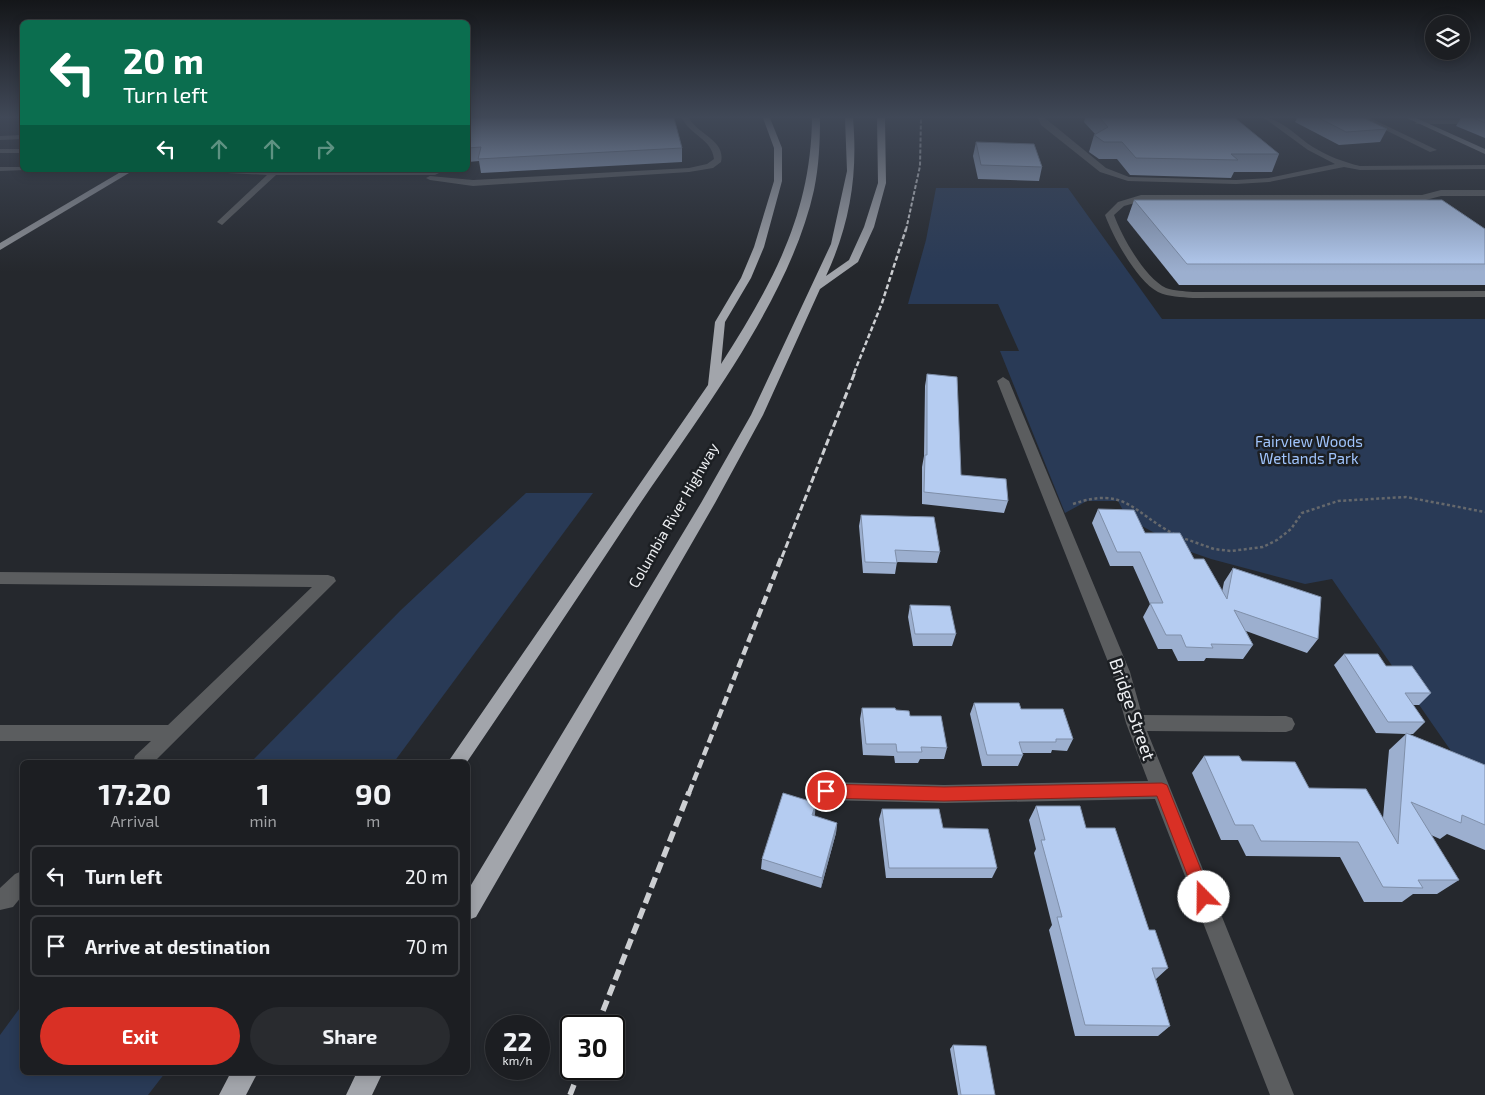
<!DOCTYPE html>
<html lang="en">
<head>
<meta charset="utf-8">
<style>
	:root { --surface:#1c1e22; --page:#292b2f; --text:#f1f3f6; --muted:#a0a2a5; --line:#3a3c40; --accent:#d93025 }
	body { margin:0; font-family:"Exo 2",sans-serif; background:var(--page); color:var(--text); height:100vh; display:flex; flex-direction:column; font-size:19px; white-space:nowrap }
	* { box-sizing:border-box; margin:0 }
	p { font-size:16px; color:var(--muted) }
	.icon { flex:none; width:28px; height:28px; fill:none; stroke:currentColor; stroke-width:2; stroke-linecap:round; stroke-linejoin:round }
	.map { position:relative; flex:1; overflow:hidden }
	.panel { position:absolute; left:20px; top:760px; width:450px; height:315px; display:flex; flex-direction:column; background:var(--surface); border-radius:8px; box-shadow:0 2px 12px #0003,0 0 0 1px var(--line) }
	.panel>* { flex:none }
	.banner { position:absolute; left:20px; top:20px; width:450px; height:152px; border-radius:8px; box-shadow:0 2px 12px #0003,0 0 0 1px var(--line); background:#0b6e4f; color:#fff; overflow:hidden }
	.controls { position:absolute; left:1425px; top:15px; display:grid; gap:10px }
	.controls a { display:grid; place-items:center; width:45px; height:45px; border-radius:50%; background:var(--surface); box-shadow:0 2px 12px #0003,0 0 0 1px var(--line); font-size:25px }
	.speed { position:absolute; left:485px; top:1015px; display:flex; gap:10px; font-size:25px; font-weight:700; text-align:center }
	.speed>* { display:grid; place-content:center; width:65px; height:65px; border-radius:50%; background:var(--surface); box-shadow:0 2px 12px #0003,0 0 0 1px var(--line); line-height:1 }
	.speed small { font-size:12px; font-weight:400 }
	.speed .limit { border:2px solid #111; border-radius:8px; background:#fff; color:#111 }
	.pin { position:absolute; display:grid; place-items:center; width:42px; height:42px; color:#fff; margin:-21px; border:2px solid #fff; border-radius:50%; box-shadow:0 1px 5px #0007 }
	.me { position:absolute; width:55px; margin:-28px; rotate:338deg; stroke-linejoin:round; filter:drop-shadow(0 0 4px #0008) }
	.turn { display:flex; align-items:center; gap:18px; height:105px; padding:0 20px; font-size:22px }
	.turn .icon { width:65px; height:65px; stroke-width:2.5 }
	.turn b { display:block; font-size:35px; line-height:42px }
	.lanes { display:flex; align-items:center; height:48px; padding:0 20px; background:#0003; justify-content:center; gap:25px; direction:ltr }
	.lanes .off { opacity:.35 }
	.eta { display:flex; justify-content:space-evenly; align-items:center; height:85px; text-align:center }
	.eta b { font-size:30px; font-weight:700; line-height:35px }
	.primary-button { display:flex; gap:10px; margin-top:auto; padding:10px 20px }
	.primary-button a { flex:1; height:58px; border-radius:30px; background:var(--accent); color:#fff; font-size:20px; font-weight:700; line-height:58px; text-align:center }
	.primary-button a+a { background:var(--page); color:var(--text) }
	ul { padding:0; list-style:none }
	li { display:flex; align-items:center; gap:15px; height:62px; margin:0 10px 8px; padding:0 10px; border:2px solid var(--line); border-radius:8px }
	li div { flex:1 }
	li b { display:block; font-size:19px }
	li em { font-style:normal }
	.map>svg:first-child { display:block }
</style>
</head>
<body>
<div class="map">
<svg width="1485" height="1095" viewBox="0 0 1485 1095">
	<rect width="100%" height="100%" fill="#25282d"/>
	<g fill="#293a56">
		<path d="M 936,188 L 1068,188 L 1162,319 L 1485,319 L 1485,800 L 1332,579 L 1305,584 L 1211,559 L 1188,551 L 1127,518 L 1118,501 L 1087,501 L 1065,513 L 1000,351 L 1019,351 L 998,304 L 908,304 L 926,240 Z"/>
		<path d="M 526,493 L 593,493 L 394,762 L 251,762 L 401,610 Z"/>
		<path d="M 22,1005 L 22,1072 L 165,1073 L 148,1095 L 0,1095 L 0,1035 Z"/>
	</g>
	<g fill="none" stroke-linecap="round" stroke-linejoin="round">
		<g stroke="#65686c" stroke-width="2.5" stroke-dasharray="3 2.5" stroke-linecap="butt">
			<path d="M 1073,504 C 1126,486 1132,512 1174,534"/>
			<path d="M 1180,537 L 1214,549 L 1231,551 L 1263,547 L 1277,540 L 1291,529 L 1302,513 L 1338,501 L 1406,497 L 1485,512"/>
		</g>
		<g fill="#5b5d5f" fill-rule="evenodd">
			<path d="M 682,118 L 689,118 C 697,134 726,140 721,162 L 713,168 L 689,172 L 473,186 L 430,180 L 426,178 L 430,176 L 473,180 L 689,168 L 707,164 L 714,159 C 712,139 690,135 682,118 Z"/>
			<path d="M 1038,118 L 1045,118 L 1106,168 L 1129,177 L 1236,180 L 1269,178 L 1335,164 L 1308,150 L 1264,118 C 1281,118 1298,138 1313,147 C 1328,156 1343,162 1360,166 L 1485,165 L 1485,169 L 1360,170 L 1344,167 L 1269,182 L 1236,184 L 1128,181 L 1100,172 L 1041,125 Z"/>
			<path d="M 1361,118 L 1370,118 L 1437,150 L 1430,152 Z"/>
			<path d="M 1418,120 L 1485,120 L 1485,124 L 1415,124 Z"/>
			<path d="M 22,135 L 22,139 L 0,140 L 0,136 Z"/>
			<rect x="0" y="149" width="22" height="4"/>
			<path d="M 0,167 L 22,167 L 22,170 L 25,170 L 0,171 Z"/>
			<path d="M 204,170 L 435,171 L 439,173 L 435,175 L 276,175 L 222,225 L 217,222 L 219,220 L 267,175 L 208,172 Z"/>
			<path d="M 1441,190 L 1485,190 L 1485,196 L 1441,196 L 1422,201 L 1142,201 L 1124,206 L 1114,215 C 1122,237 1145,278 1166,288 C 1174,291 1184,291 1193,292 L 1485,291 L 1485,297 L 1193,298 C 1181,297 1169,297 1158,292 C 1137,281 1113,237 1105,215 L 1118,202 L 1141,195 L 1422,195 Z"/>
			<path d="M 1003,377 L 1009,381 L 1130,672 L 1142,715 L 1286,716 L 1292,718 L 1295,724 L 1292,730 L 1286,732 L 1147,731 L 1294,1095 L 1270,1095 L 1155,799 L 944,803 L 826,800 L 819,797 L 816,791 L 819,785 L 826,782 L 944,785 L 1148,781 L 1126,723 L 1112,672 L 997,381 Z"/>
			<path d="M 0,572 L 328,575 L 334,577 L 336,581 L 154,762 L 133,762 L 135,756 L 151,741 L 0,741 L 0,725 L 168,725 L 312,587 L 0,584 Z"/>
			<path d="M 22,871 L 22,896 L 13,907 L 0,910 L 0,888 L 15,874 Z"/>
		</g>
		<g fill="#8e9196" fill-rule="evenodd">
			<path d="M 1407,118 L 1416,118 L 1485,149 L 1485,154 Z"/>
			<path d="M 124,170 L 134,170 L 0,250 L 0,243 Z"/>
		</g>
		<g fill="#a2a5ab" fill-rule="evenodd">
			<path d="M 763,118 L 770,118 L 782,148 L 782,181 L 764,247 L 751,278 L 725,322 L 721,364 C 772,284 811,215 812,118 L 820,118 C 820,142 819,166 814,190 C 790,299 699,416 637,508 C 581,593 524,678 467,762 L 448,762 L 708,385 L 715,322 L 741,278 L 754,247 L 774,181 L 774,148 Z"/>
			<path d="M 845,118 L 853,118 C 858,175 850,224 826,276 L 849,260 L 864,227 L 878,183 L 877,118 L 885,118 L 886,183 L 874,227 L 858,262 L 820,289 L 763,415 L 715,503 L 476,917 L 468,920 L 468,890 L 701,503 L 751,415 L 831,244 L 847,171 Z"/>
			<path d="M 231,1072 L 258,1072 L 246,1095 L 219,1095 Z"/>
			<path d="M 357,1072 L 383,1072 L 372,1095 L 346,1095 Z"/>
		</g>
		<path stroke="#cdcfd2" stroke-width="2" stroke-dasharray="4 2" stroke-linecap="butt" d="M 906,230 L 920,166 L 921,118"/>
		<path stroke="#cdcfd2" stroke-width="2.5" stroke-dasharray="5 2.5" stroke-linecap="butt" d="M 854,373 L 882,303 L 906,229"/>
		<path stroke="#cdcfd2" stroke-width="3" stroke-dasharray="7 3" stroke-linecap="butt" d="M 782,557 L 855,372"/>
		<path stroke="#cdcfd2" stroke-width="4.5" stroke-dasharray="9 4.5" stroke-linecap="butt" d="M 689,793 L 782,556"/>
		<g stroke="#cdcfd2" stroke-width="5.5" stroke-dasharray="11 5.5" stroke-linecap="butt">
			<path d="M 597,1026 L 689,792"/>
			<path d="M 570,1095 L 580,1069"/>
		</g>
	</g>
	<g fill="#9cafcf">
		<path d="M 468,118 L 682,148 L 682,162 L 481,173 L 479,161 L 468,162 Z"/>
		<path d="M 1085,118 L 1235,118 L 1279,154 L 1272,172 L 1234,172 L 1231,178 L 1130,175 L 1117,159 L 1099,159 L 1089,152 L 1094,135 L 1095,134 L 1084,122 Z"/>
		<path d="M 1297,118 L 1364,118 L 1387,129 L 1380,142 L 1339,145 L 1295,122 Z"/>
		<path d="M 1461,118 L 1485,118 L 1485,138 L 1456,126 Z"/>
		<path d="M 976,142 L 1042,167 L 1039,181 L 978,179 L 973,156 Z"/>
		<path d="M 1134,200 L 1485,229 L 1485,285 L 1179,285 L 1127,220 Z"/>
		<path d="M 927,374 L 961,475 L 1008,501 L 1004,513 L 922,504 L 922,467 L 924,456 L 925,386 Z"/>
		<path d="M 1098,509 L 1194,559 L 1222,592 L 1224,582 L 1233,568 L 1318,639 L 1307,653 L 1246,631 L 1253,645 L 1243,659 L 1206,658 L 1204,661 L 1178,661 L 1172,649 L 1158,649 L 1143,617 L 1150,604 L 1133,566 L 1110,566 L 1092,523 Z"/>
		<path d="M 861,515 L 940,552 L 937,563 L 897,562 L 895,574 L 863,573 L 859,526 Z"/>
		<path d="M 910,605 L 956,634 L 952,646 L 913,646 L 908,617 Z"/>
		<path d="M 1344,654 L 1386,666 L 1431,693 L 1419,705 L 1413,705 L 1425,722 L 1413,734 L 1408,734 L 1485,765 L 1485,850 L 1447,834 L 1440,839 L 1431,835 L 1459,880 L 1437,894 L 1413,894 L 1402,902 L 1364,902 L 1340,857 L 1246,856 L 1238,840 L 1221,840 L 1192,773 L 1204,756 L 1242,761 L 1383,818 L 1389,750 L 1406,734 L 1376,733 L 1334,665 Z"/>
		<path d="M 974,703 L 1021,709 L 1073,739 L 1067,751 L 1052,750 L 1051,753 L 1023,753 L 1023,755 L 1018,766 L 982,766 L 970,714 Z"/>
		<path d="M 862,708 L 896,710 L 910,716 L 947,748 L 944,759 L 920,759 L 918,763 L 895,763 L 894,756 L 863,755 L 860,719 Z"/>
		<path d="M 816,803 L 814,816 L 837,823 L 836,833 L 821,888 L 761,869 L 762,859 Z"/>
		<path d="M 1036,806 L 1086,828 L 1149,930 L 1168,968 L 1156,979 L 1170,1026 L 1158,1036 L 1075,1036 L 1049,930 L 1052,925 L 1034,853 L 1036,849 L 1029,820 Z"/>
		<path d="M 882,809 L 943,828 L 997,868 L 992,878 L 886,878 L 879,819 Z"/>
		<path d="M 953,1045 L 995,1095 L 958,1095 L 950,1049 Z"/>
	</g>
	<g fill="#7f8fa9">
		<path d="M 816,803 L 815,814 L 811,826 L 812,815 Z"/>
		<path d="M 837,823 L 836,833 L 821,888 L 822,878 Z"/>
	</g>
	<g fill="#b5ccf1" stroke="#7f8fa9">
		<path d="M 468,118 L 674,118 L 682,148 L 478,159 L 481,147 L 468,148 Z"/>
		<path d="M 1100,118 L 1235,118 L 1279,154 L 1231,154 L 1238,160 L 1136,158 L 1122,142 L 1104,142 L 1094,135 L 1108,127 Z"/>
		<path d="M 1319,118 L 1364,118 L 1387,129 L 1346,132 Z"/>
		<path d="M 1474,118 L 1485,118 L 1485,123 Z"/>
		<path d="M 976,142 L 1034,144 L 1042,167 L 981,165 Z"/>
		<path d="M 1134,200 L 1442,200 L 1485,229 L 1485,264 L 1187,264 Z"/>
		<path d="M 927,374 L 957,377 L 961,475 L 1006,479 L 1008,501 L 924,492 L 925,455 L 927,455 Z"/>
		<path d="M 1098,509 L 1134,510 L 1145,533 L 1180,533 L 1194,559 L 1204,559 L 1227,599 L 1233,568 L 1321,597 L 1318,639 L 1234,610 L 1253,645 L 1211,644 L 1213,648 L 1186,647 L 1181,635 L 1166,635 L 1150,603 L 1163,603 L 1140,552 L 1117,552 Z"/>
		<path d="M 861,515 L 934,517 L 940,552 L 895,550 L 897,563 L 865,562 Z"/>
		<path d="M 910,605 L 950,606 L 956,634 L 915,634 Z"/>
		<path d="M 1344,654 L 1378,654 L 1386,666 L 1412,666 L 1431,693 L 1405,693 L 1425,722 L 1388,722 Z"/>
		<path d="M 974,703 L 1019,703 L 1021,709 L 1063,709 L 1073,739 L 1056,739 L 1056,742 L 1019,742 L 1023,755 L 987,755 Z"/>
		<path d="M 862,708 L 895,708 L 896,710 L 909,711 L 910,716 L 941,716 L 947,748 L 921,747 L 922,752 L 897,752 L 896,744 L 866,744 Z"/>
		<path d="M 1406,733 L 1485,765 L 1485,825 L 1462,815 L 1461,823 L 1411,802 L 1459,880 L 1418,880 L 1423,888 L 1383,887 L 1358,842 L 1261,841 L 1253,825 L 1235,825 L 1204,756 L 1239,756 L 1242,761 L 1295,762 L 1309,788 L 1366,789 L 1398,844 Z"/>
		<path d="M 783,793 L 816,803 L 812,815 L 837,823 L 822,878 L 762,859 Z"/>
		<path d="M 1036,806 L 1080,806 L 1086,828 L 1115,828 L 1149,930 L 1155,930 L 1168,968 L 1152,968 L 1170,1026 L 1085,1025 L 1057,917 L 1062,917 L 1041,840 L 1045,840 Z"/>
		<path d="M 882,809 L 939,809 L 943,828 L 988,829 L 997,868 L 889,868 Z"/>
		<path d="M 953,1045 L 986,1046 L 995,1095 L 961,1095 Z"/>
	</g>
	<linearGradient id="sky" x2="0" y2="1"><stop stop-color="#141619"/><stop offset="0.43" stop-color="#404857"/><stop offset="1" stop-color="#404857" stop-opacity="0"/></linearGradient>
	<rect width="1485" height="272" fill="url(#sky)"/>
	<path fill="#d93025" stroke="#8d1f18" d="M 1162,783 L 1167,785 L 1169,790 L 1212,897 L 1210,903 L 1204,905 L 1198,903 L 1157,796 L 944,801 L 826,798 L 821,796 L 818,791 L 821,786 L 826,784 L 944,787 Z"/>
	<g text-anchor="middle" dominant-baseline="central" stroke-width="5" stroke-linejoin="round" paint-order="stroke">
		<g font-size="15" fill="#a1c5fd" stroke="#1c1f23">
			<text x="1309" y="441">Fairview Woods<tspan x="1309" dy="17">Wetlands Park</tspan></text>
		</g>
		<g font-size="15" fill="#eef0f3" stroke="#1c1f23">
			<text transform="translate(673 515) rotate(-60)">Columbia River Highway</text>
		</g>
		<g font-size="18" fill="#eef0f3" stroke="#1c1f23">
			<text transform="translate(1133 709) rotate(71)">Bridge Street</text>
		</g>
	</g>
</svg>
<div class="controls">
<a><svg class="icon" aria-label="layers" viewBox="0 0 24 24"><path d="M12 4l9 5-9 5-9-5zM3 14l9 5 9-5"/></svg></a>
</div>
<div class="speed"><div>22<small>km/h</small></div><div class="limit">30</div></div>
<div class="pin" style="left:826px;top:791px;background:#d93025"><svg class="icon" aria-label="arrive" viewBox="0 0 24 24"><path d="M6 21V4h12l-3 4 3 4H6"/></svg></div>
<svg class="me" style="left:1204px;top:897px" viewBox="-20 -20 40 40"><circle r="19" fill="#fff"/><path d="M0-13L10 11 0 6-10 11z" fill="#d93025"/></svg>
<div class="banner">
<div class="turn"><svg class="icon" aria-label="left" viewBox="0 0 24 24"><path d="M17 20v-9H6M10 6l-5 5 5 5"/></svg><div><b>20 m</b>Turn left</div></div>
<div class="lanes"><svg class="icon" aria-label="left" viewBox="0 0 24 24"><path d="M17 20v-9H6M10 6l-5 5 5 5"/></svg><svg class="icon off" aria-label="ahead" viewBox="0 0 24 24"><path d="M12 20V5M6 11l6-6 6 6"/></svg><svg class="icon off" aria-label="ahead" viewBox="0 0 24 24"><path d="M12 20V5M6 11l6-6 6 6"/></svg><svg class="icon off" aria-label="right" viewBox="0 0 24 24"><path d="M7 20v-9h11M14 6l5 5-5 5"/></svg></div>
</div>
<section class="panel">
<div class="eta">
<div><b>17:20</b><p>Arrival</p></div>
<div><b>1</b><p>min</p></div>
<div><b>90</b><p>m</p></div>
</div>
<ul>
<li><svg class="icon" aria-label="left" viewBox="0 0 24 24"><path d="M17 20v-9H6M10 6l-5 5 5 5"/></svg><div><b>Turn left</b></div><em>20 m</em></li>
<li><svg class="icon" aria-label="arrive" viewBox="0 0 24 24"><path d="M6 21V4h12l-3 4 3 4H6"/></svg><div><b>Arrive at destination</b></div><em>70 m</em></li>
</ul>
<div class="primary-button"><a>Exit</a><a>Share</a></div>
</section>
</div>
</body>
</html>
